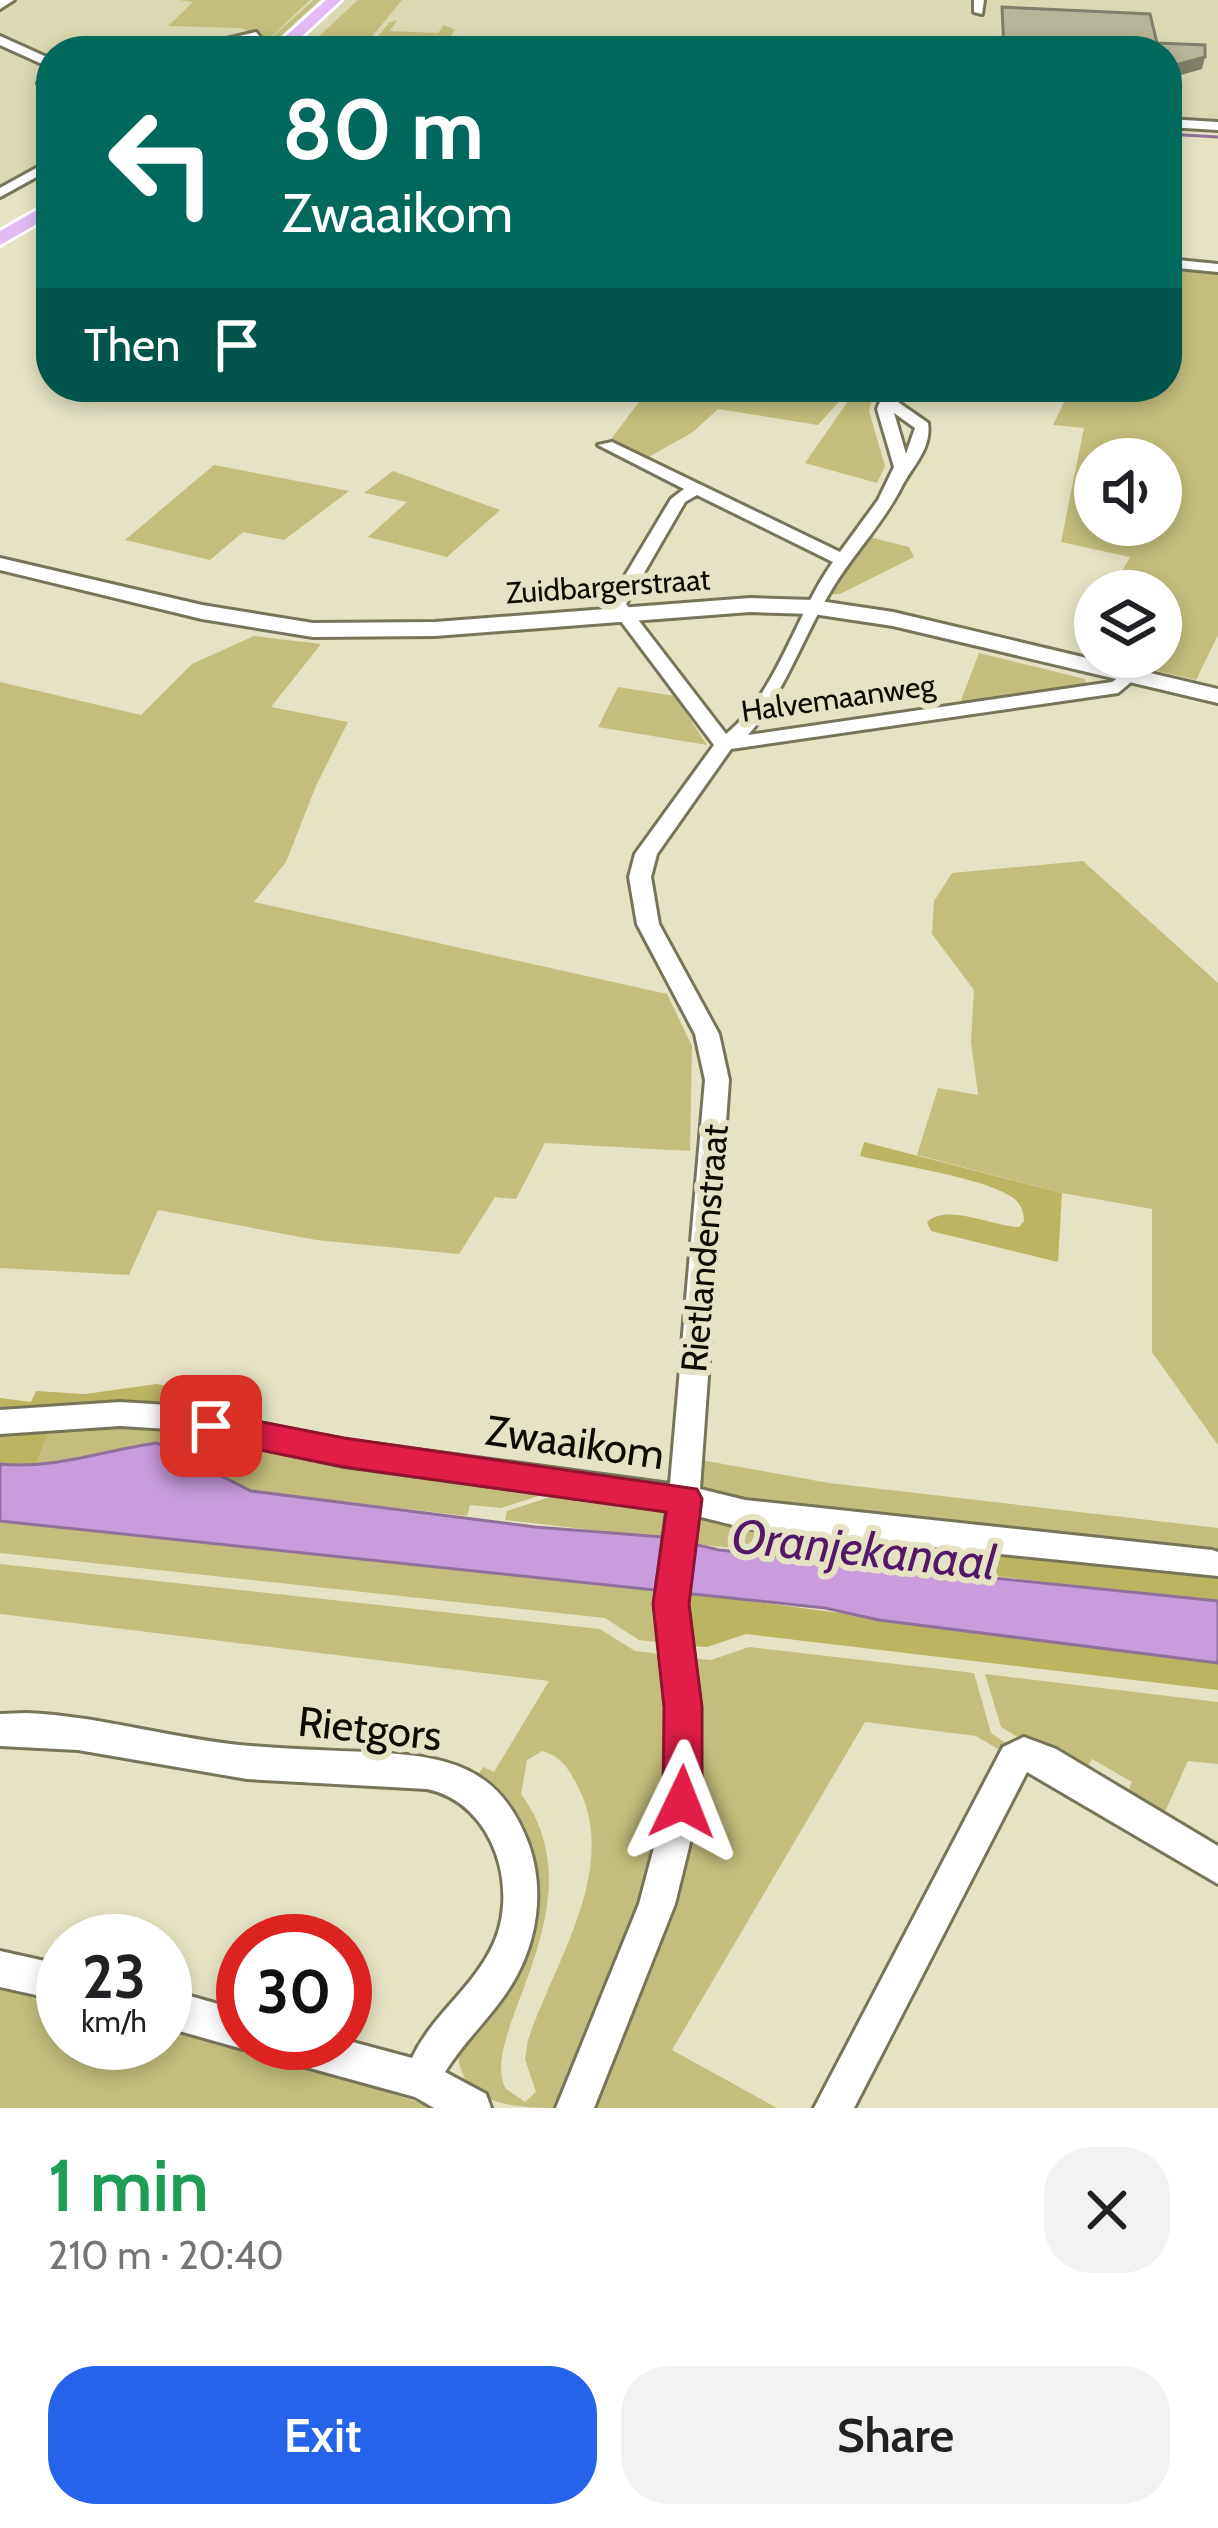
<!DOCTYPE html>
<html lang="en">
<head>
<meta charset="utf-8">
<style>
	:root { --surface:#fff; --page:#f2f2f2; --text:#202124; --muted:#757577; --accent:#2563eb }
	body { margin:0; font-family:Cabin,sans-serif; background:var(--page); color:var(--text); height:100vh; display:flex; flex-direction:column; font-size:45px; white-space:nowrap }
	* { box-sizing:border-box; margin:0 }
	p { font-size:39px; color:var(--muted) }
	.icon { flex:none; width:66px; height:66px; fill:none; stroke:currentColor; stroke-width:2; stroke-linecap:round; stroke-linejoin:round }
	.map { position:relative; height:2108px; overflow:hidden }
	.side { display:flex; flex-direction:column; background:var(--surface); flex:1 }
	.side>* { flex:none }
	.guide { position:absolute; left:36px; top:36px; width:1146px; height:366px; border-radius:48px; box-shadow:0 6px 18px #0003; background:#00695c; color:#fff; overflow:hidden }
	.fabs { position:absolute; left:1074px; top:438px; display:grid; gap:24px }
	.fabs a { display:grid; place-items:center; width:108px; height:108px; border-radius:50%; background:var(--surface); box-shadow:0 6px 18px #0003; font-size:60px }
	.speed { position:absolute; left:36px; top:1914px; display:flex; gap:24px; font-size:60px; font-weight:700; text-align:center }
	.speed>* { display:grid; place-content:center; width:156px; height:156px; border-radius:50%; background:var(--surface); box-shadow:0 6px 18px #0003; line-height:1 }
	.speed small { font-size:30px; font-weight:400 }
	.speed .limit { border:18px solid #d22; background:#fff; color:#111 }
	.pin { position:absolute; display:grid; place-items:center; width:102px; height:102px; color:#fff; margin:-51px; border-radius:24px; box-shadow:0 6px 18px #0006 }
	.me { position:absolute; width:132px; margin:-66px; rotate:2deg; stroke-linejoin:round; filter:drop-shadow(0 0 9px #0008) }
	.turn { display:flex; align-items:center; gap:42px; height:252px; padding:0 48px; font-size:54px }
	.turn .icon { width:156px; height:156px; stroke-width:2.5 }
	.turn b { display:block; font-size:84px; line-height:102px }
	.then { display:flex; align-items:center; height:114px; padding:0 48px; background:#0003; gap:24px; font-size:45px }
	.round { display:grid; place-items:center; flex:none; width:126px; height:126px; border-radius:48px; background:var(--page) }
	.summary { display:flex; align-items:center; justify-content:space-between; height:204px; padding:0 48px }
	h1 { font-size:72px; font-weight:600; line-height:90px; color:#1e9e55 }
	.button { display:flex; gap:24px; margin-top:auto; padding:24px 48px }
	.button a { flex:1; height:138px; border-radius:48px; background:var(--accent); color:#fff; font-size:48px; font-weight:600; line-height:138px; text-align:center }
	.button a+a { background:var(--page); color:var(--text) }
	.map>svg:first-child { display:block }
</style>
</head>
<body>
<div class="map">
<svg width="1218" height="2108" viewBox="0 0 1218 2108">
	<rect width="100%" height="100%" fill="#e5e3c3"/>
	<path fill="#dbd9b2" d="M 0,0 L 1218,0 L 1218,121 L 1167,118 L 1167,51 L 51,51 L 51,169 L 0,199 Z"/>
	<g fill="#c3be7d" fill-rule="evenodd">
		<path d="M 179,0 L 310,0 L 257,50 L 314,0 L 320,0 L 293,25 L 329,0 L 267,51 L 188,51 L 257,35 L 241,28 L 168,26 L 193,2 Z"/>
		<path d="M 358,0 L 402,0 L 360,51 L 303,51 Z"/>
		<path d="M 397,20 L 390,31 L 438,33 L 444,25 L 455,30 L 440,51 L 366,51 L 389,23 Z"/>
		<path d="M 1167,264 L 1218,269 L 1218,635 L 1196,680 L 1097,657 L 1161,657 L 1161,591 L 1111,591 L 1130,557 L 1061,542 L 1084,428 L 1053,425 L 1070,390 L 1057,387 L 1167,387 ZM 1095,459 L 1161,459 L 1161,525 L 1095,525 Z"/>
		<path d="M 650,387 L 852,387 L 818,425 L 718,409 L 693,432 L 645,459 L 609,442 Z"/>
		<path d="M 858,387 L 875,387 L 869,411 L 885,466 L 877,483 L 805,463 Z"/>
		<path d="M 214,465 L 349,491 L 284,540 L 243,532 L 210,560 L 125,540 Z"/>
		<path d="M 393,471 L 500,510 L 447,557 L 368,537 L 407,502 L 364,493 Z"/>
		<path d="M 865,536 L 909,547 L 914,557 L 840,594 L 826,595 Z"/>
		<path d="M 254,636 L 321,644 L 271,707 L 348,722 L 316,786 L 286,862 L 254,902 L 667,994 L 692,1046 L 690,1151 L 545,1143 L 516,1199 L 495,1197 L 459,1254 L 316,1240 L 158,1210 L 129,1275 L 0,1268 L 0,682 L 141,715 L 192,664 Z"/>
		<path d="M 979,653 L 1085,679 L 1086,686 L 987,705 L 960,703 Z"/>
		<path d="M 618,687 L 675,696 L 707,745 L 598,727 Z"/>
		<path d="M 1083,861 L 1218,983 L 1218,1445 L 1152,1352 L 1152,1209 L 1062,1193 L 917,1155 L 938,1088 L 978,1095 L 971,1042 L 974,990 L 932,934 L 934,901 L 952,873 Z"/>
		<path d="M 121,1417 L 560,1489 L 501,1508 L 470,1505 L 467,1516 L 251,1491 L 157,1443 L 35,1468 L 52,1423 Z"/>
		<path d="M 695,1459 L 829,1483 L 1218,1528 L 1218,1561 L 798,1515 L 702,1490 Z"/>
		<path d="M 559,1494 L 661,1506 L 670,1513 L 672,1539 L 505,1520 L 507,1511 Z"/>
		<path d="M 701,1513 L 933,1537 L 932,1569 L 685,1543 L 694,1516 Z"/>
		<path d="M 0,1521 L 663,1590 L 665,1643 L 639,1640 L 605,1618 L 0,1553 Z"/>
		<path d="M 0,1564 L 600,1629 L 635,1651 L 667,1655 L 676,1727 L 661,1849 L 563,2108 C 519,2108 460,2108 458,2052 L 525,1935 L 475,1780 L 483,1767 L 494,1772 L 549,1681 L 0,1614 ZM 542,1751 C 560,1756 566,1765 575,1781 C 623,1865 555,1959 528,2040 L 525,2059 L 536,2092 L 525,2102 L 506,2089 C 475,2036 603,1905 521,1794 L 527,1760 Z"/>
		<path d="M 749,1647 L 974,1673 L 991,1733 L 1007,1744 L 1003,1752 L 976,1736 L 865,1722 L 672,2050 L 777,2108 L 591,2108 L 647,1961 L 688,1658 L 711,1660 Z"/>
		<path d="M 985,1674 L 1218,1702 L 1218,1764 L 1188,1761 L 1160,1823 L 1124,1801 L 1132,1782 L 1092,1759 L 1083,1776 L 1001,1727 Z"/>
		<path d="M 0,1986 L 63,1998 L 63,2043 L 165,2043 L 165,2024 L 254,2048 L 435,2108 L 0,2108 Z"/>
	</g>
	<g fill="#bbb562">
		<path d="M 864,1142 L 1062,1193 L 1058,1262 L 931,1231 L 927,1222 C 947,1203 991,1226 1019,1227 L 1024,1221 C 1024,1211 1020,1202 1012,1197 C 984,1178 897,1165 860,1156 Z"/>
		<path d="M 157,1384 L 203,1394 L 192,1411 L 0,1418 L 0,1398 L 31,1402 L 36,1391 L 85,1394 Z"/>
		<path d="M 52,1423 L 35,1468 L 0,1464 L 0,1427 Z"/>
		<path d="M 933,1537 L 1218,1572 L 1218,1601 L 932,1569 Z"/>
		<path d="M 681,1592 L 1218,1663 L 1218,1690 L 746,1634 L 707,1647 L 687,1646 Z"/>
	</g>
	<path fill="#ca9cde" stroke="#91719c" stroke-width="3" d="M 157,1443 L 251,1491 L 535,1527 L 663,1537 L 719,1550 L 1218,1601 L 1218,1663 L 879,1620 L 825,1608 L 0,1521 L 0,1464 C 53,1470 104,1450 157,1443 Z"/>
	<g fill="none" stroke-linecap="round" stroke-linejoin="round">
		<path stroke="#91719c" stroke-width="3" d="M 1167,134 L 1218,137"/>
		<defs>
			<g id="minor">
				<path d="M 974,0 L 984,0 L 982,14 L 974,12 Z"/>
				<path d="M 256,32 L 260,37 L 196,51 L 177,51 Z"/>
				<path d="M 50,72 L 51,95 L 38,83 Z"/>
				<path d="M 51,160 L 51,169 L 0,197 L 0,188 Z"/>
				<path d="M 1167,259 L 1218,264 L 1218,272 L 1167,267 Z"/>
				<path d="M 884,392 L 894,392 L 895,400 L 928,423 C 932,449 912,466 901,488 C 882,525 853,554 832,589 C 802,638 786,691 748,735 L 1112,682 L 1128,671 L 1137,677 L 1118,693 L 731,749 L 657,854 L 651,877 L 659,924 L 719,1034 L 729,1080 L 700,1489 L 745,1500 L 1212,1550 L 1218,1552 L 1218,1576 L 745,1528 L 697,1516 L 687,1604 L 700,1707 L 700,1802 L 675,1904 L 594,2108 L 556,2108 L 639,1904 L 666,1802 L 666,1707 L 655,1604 L 667,1510 L 344,1466 L 169,1429 L 120,1426 L 0,1434 L 0,1410 L 120,1402 L 169,1405 L 344,1440 L 670,1484 L 705,1080 L 695,1034 L 637,924 L 629,877 L 635,854 L 714,745 L 608,604 L 671,499 L 684,489 L 598,445 L 612,442 L 840,552 L 878,500 L 894,467 L 877,409 ZM 894,413 L 915,428 L 906,454 ZM 697,495 L 833,562 C 795,615 778,692 726,734 L 626,604 L 685,502 Z"/>
				<path d="M 26,1713 C 102,1716 175,1740 251,1746 C 291,1749 330,1751 370,1752 C 446,1756 500,1765 529,1845 C 544,1888 538,1937 516,1977 C 497,2012 466,2038 445,2072 L 486,2094 L 491,2108 L 434,2108 L 415,2097 L 288,2062 L 275,2056 L 269,2043 L 345,2043 L 345,2040 L 412,2058 C 431,2017 469,1991 490,1951 C 522,1893 495,1803 427,1789 L 247,1779 L 78,1750 L 0,1746 L 0,1714 Z"/>
				<path d="M 1024,1737 L 1056,1749 L 1218,1846 L 1218,1884 L 1027,1772 L 854,2108 L 814,2108 L 1003,1747 Z"/>
				<path d="M 0,1951 L 63,1965 L 63,2001 L 0,1987 Z"/>
				<path d="M 165,1989 L 243,2011 L 243,2043 L 256,2043 L 243,2049 L 165,2027 Z"/>
			</g>
			<g id="tertiary">
				<path d="M 0,0 L 14,0 L 0,9 Z"/>
				<path d="M 0,36 L 51,59 L 51,68 L 0,45 Z"/>
				<path d="M 1167,119 L 1218,122 L 1218,130 L 1167,127 Z"/>
				<path d="M 0,558 L 202,605 L 313,623 L 435,622 L 750,598 L 813,600 L 893,612 L 1218,689 L 1218,703 L 893,626 L 813,614 L 750,612 L 435,636 L 313,637 L 202,619 L 0,570 Z"/>
			</g>
			<g id="primary">
				<path d="M 326,0 L 341,0 L 286,51 L 269,51 Z"/>
				<path d="M 51,202 L 51,216 L 0,245 L 0,231 Z"/>
			</g>
		</defs>
		<use href="#minor" stroke="#777559" stroke-width="6"/>
		<use href="#tertiary" stroke="#777559" stroke-width="6"/>
		<use href="#primary" stroke="#fff" stroke-width="6"/>
		<use href="#minor" fill="#fff" fill-rule="evenodd"/>
		<use href="#tertiary" fill="#fff" fill-rule="evenodd"/>
		<use href="#primary" fill="#e3bbf4" fill-rule="evenodd"/>
	</g>
	<path fill="#9e9d83" d="M 1002,7 L 1157,43 L 1202,69 L 1174,77 L 1177,95 L 1175,108 L 1167,107 L 1167,51 L 1002,51 Z"/>
	<path fill="#817f6a" d="M 1205,57 L 1202,69 L 1169,78 L 1172,66 Z"/>
	<path fill="#b8b698" stroke="#817f6a" stroke-width="3" d="M 1002,7 L 1150,14 L 1157,43 L 1205,45 L 1205,57 L 1172,66 L 1177,95 L 1167,95 L 1167,51 L 1009,51 L 1004,49 Z"/>
	<path fill="#e11d48" stroke="#92132f" stroke-width="3" d="M 211,1412 L 344,1438 L 697,1489 L 702,1499 L 689,1604 L 702,1707 L 702,1802 L 696,1816 L 682,1822 L 669,1816 L 663,1802 L 664,1707 L 653,1604 L 666,1512 L 344,1467 L 211,1440 L 199,1436 L 194,1426 L 199,1416 Z"/>
	<g text-anchor="middle" dominant-baseline="central" stroke-width="12" stroke-linejoin="round" paint-order="stroke">
		<g font-size="30" fill="#0d0c03" stroke="#e5e3c3">
			<text transform="translate(608 586) rotate(-4)">Zuidbargerstraat</text>
			<text transform="translate(838 698) rotate(-8)">Halvemaanweg</text>
		</g>
		<g font-size="36" fill="#0d0c03" stroke="#e5e3c3">
			<text transform="translate(704 1248) rotate(-85)">Rietlandenstraat</text>
		</g>
		<g font-size="42" fill="#0d0c03" stroke="#e5e3c3">
			<text transform="translate(575 1442) rotate(8)">Zwaaikom</text>
			<text transform="translate(370 1728) rotate(6)">Rietgors</text>
		</g>
		<g font-size="48" font-style="italic" fill="#521867" stroke="#e5e3c3">
			<text transform="translate(864 1549) rotate(6)">Oranjekanaal</text>
		</g>
	</g>
</svg>
<div class="fabs">
<a><svg class="icon" aria-label="sound" viewBox="0 0 24 24"><path d="M4 9h4l5-4v14l-5-4H4zM17 9q2 3 0 6"/></svg></a>
<a><svg class="icon" aria-label="layers" viewBox="0 0 24 24"><path d="M12 4l9 5-9 5-9-5zM3 14l9 5 9-5"/></svg></a>
</div>
<div class="speed"><div>23<small>km/h</small></div><div class="limit">30</div></div>
<div class="pin" style="left:211px;top:1426px;background:#d93025"><svg class="icon" aria-label="arrive" viewBox="0 0 24 24"><path d="M6 21V4h12l-3 4 3 4H6"/></svg></div>
<svg class="me" style="left:682px;top:1802px" viewBox="-20 -20 40 40"><path d="M0-17L14 15 0 8-14 15z" fill="#e11d48" stroke="#fff" stroke-width="4"/></svg>
<div class="guide">
<div class="turn"><svg class="icon" aria-label="left" viewBox="0 0 24 24"><path d="M17 20v-9H6M10 6l-5 5 5 5"/></svg><div><b>80 m</b>Zwaaikom</div></div>
<div class="then">Then<svg class="icon" aria-label="arrive" viewBox="0 0 24 24"><path d="M6 21V4h12l-3 4 3 4H6"/></svg></div>
</div>
</div>
<section class="side">
<div class="summary"><div><h1>1 min</h1><p>210 m · 20:40</p></div><a class="round"><svg class="icon" aria-label="close" viewBox="0 0 24 24"><path d="M6 6l12 12M18 6L6 18"/></svg></a></div>
<div class="button"><a>Exit</a><a>Share</a></div>
</section>
</body>
</html>
